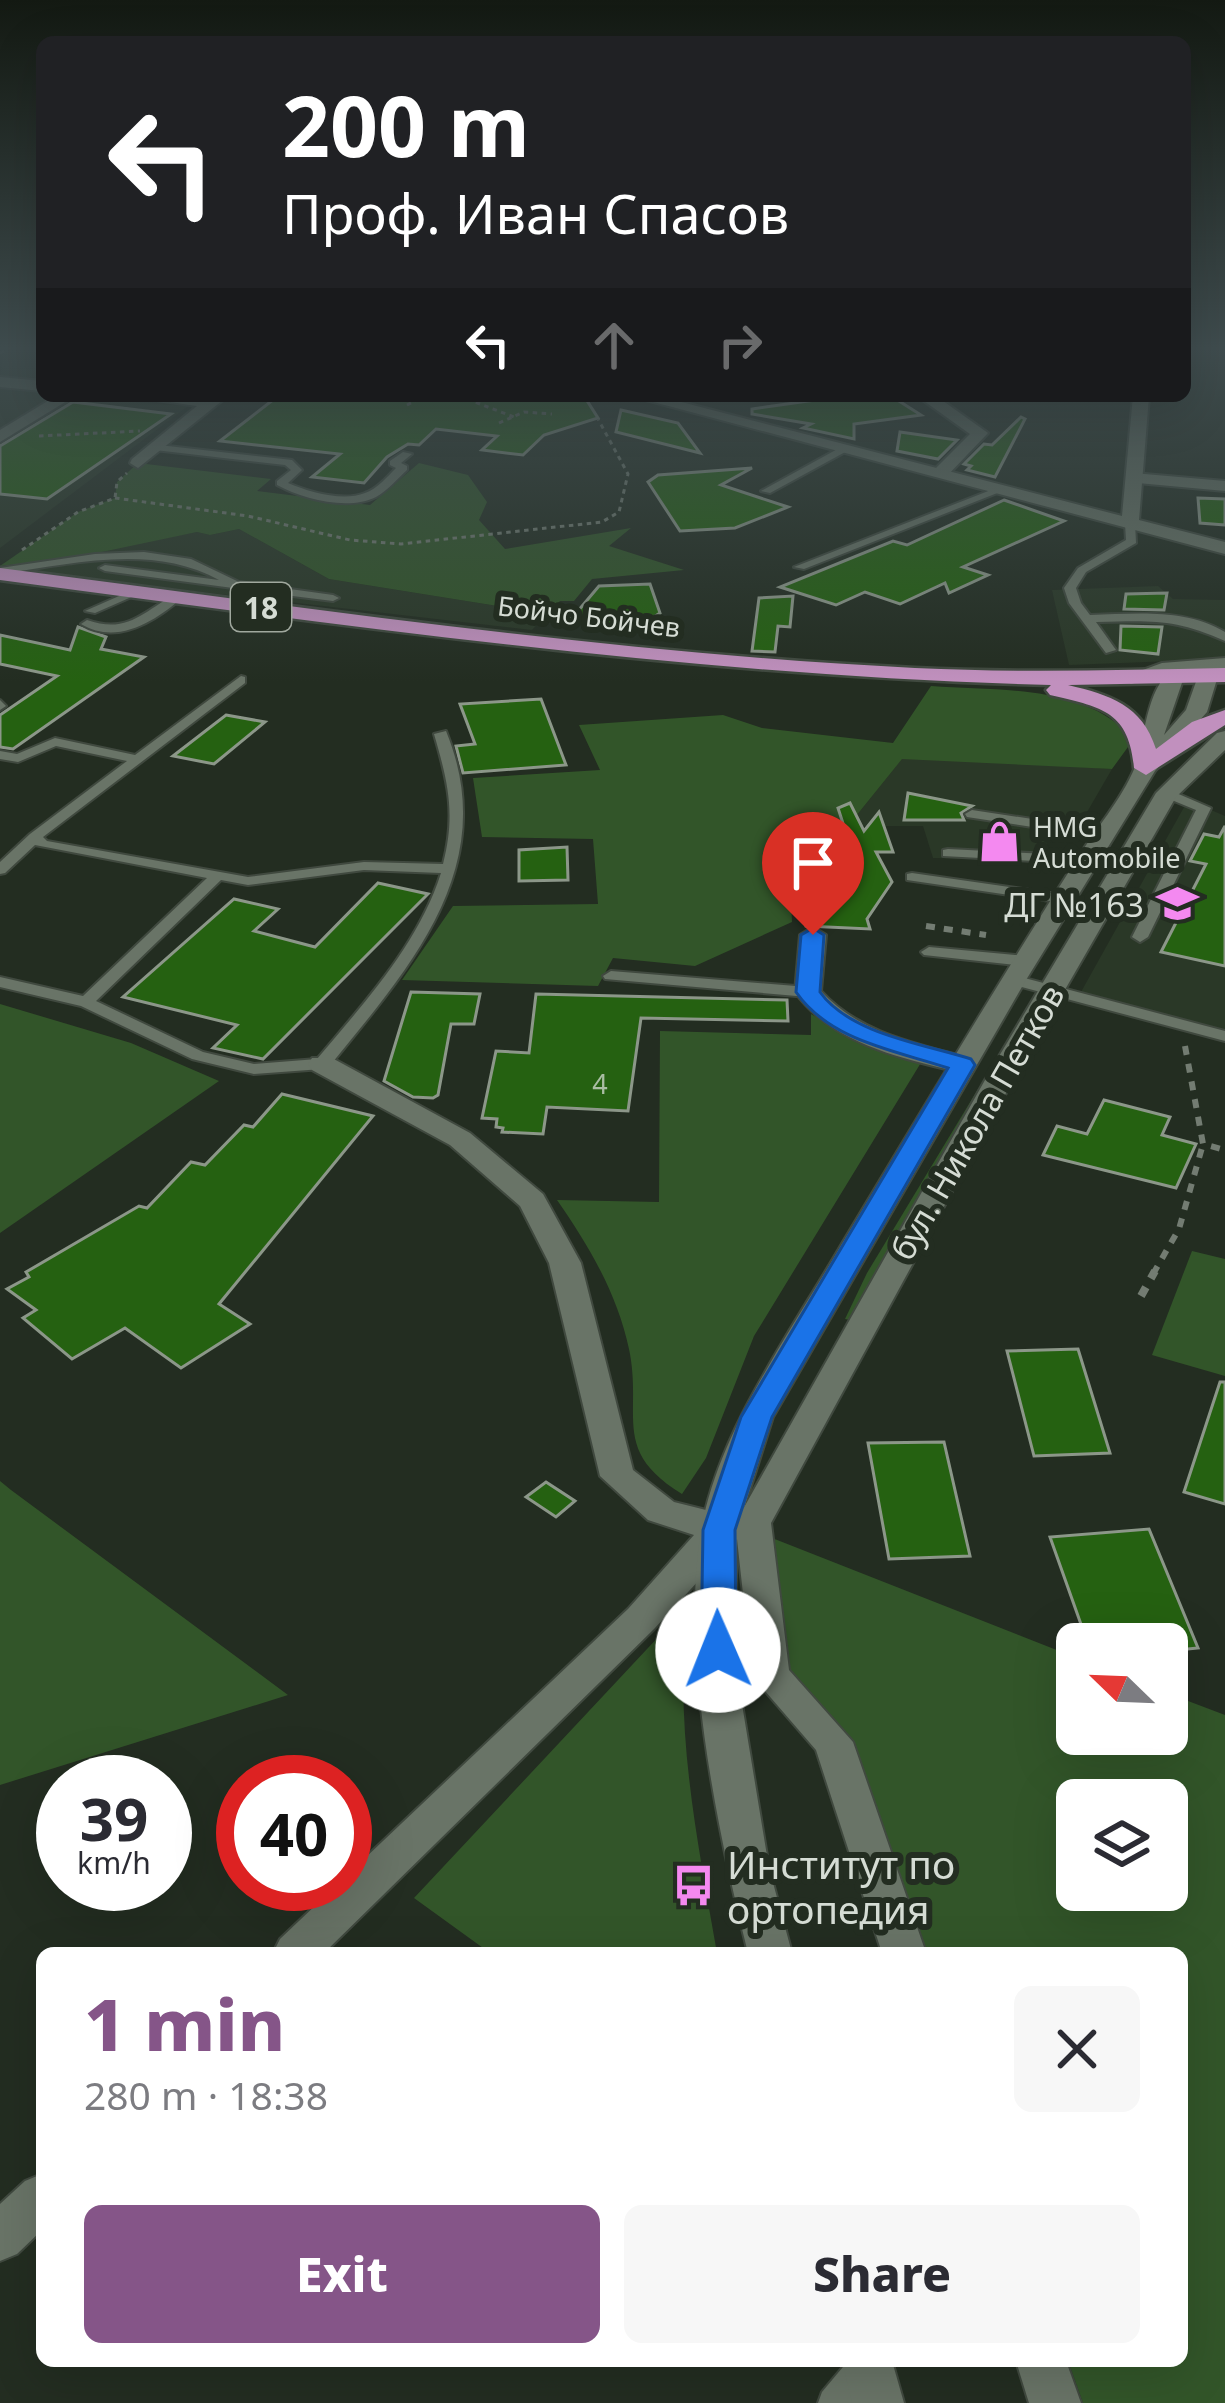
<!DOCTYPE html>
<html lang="en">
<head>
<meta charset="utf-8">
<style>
	:root { --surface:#fff; --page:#f7f7f7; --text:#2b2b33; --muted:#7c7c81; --accent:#855588 }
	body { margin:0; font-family:"Noto Sans",sans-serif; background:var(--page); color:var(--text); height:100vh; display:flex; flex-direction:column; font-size:45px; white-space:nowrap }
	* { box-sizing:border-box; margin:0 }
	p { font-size:39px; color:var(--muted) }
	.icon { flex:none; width:66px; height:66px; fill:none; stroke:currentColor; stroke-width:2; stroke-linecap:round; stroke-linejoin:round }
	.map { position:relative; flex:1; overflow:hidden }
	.panel { position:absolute; left:36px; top:1947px; width:1152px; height:420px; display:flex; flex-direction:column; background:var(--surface); border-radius:18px; box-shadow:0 12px 48px #0002 }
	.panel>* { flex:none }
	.banner { position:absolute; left:36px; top:36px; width:1155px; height:366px; border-radius:18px; box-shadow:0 12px 48px #0002; background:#202124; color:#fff; overflow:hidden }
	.needle { width:78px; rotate:293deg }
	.fabs { position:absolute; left:1056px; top:1623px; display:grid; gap:24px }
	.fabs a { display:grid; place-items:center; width:132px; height:132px; border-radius:18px; background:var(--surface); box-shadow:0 12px 48px #0002; font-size:60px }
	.speed { position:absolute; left:36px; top:1755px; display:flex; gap:24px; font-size:60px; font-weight:700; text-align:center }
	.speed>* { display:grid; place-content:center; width:156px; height:156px; border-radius:50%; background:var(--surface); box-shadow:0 12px 48px #0002; line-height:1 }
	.speed small { font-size:30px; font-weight:400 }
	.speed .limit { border:18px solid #d22; background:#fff; color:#111 }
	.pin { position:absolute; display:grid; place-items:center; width:102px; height:102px; color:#fff; margin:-123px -51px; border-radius:50% 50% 50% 0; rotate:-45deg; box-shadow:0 0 12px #0007 }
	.pin .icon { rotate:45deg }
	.me { position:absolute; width:132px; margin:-66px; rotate:359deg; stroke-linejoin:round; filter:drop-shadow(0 0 9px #0008) }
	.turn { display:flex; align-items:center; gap:42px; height:252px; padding:0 48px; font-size:54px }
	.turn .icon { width:156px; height:156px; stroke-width:2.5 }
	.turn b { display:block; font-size:84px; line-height:102px }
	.lanes { display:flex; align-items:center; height:114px; padding:0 48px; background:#0003; justify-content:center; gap:60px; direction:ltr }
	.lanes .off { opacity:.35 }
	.round { display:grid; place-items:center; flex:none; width:126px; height:126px; border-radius:18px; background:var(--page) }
	.headline { display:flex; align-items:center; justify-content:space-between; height:204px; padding:0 48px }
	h1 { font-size:72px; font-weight:800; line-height:90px; color:var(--accent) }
	.primary-button { display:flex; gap:24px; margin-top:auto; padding:24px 48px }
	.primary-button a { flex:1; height:138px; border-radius:18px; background:var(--accent); color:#fff; font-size:48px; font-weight:800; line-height:138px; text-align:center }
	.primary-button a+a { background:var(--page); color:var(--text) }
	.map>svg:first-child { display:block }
</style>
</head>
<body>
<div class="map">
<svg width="1225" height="2403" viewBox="0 0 1225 2403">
	<rect width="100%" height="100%" fill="#232d21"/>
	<g fill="#2a3827">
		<path d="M 0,346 L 42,346 L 42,383 L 0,378 L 4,347 Z"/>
		<path d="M 0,387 L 42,391 L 42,396 L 188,406 L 0,548 Z"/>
		<path d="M 239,529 L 329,579 L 547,614 L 532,630 L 2,569 L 197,532 L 210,535 Z"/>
		<path d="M 1158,586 L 1173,599 L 1225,600 L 1225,659 L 1069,665 L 1052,590 Z"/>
		<path d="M 904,756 L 1112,769 L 1079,826 L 1056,826 L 1039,860 L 933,858 L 923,826 L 848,826 Z"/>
		<path d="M 1188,800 L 1225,816 L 1225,1032 L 1081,992 Z"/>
	</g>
	<g fill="#325529" fill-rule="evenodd">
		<path d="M 138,463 L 271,479 L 257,491 L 370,505 L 419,463 L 468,475 L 487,502 L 479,520 L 505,549 L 631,528 L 609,546 L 684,570 L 592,579 L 574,601 L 560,601 L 547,614 L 329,579 L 239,529 L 210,535 L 197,532 L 73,558 L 0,566 L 78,512 L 115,498 L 117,482 Z"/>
		<path d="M 931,686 C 997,691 1078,684 1128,733 L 1128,747 L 1112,769 L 902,759 L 848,826 L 789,853 L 792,922 L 695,966 L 613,958 L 598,986 L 402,980 L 453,906 L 598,904 L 593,839 L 482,837 L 473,778 L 600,770 L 579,725 L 723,715 L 762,728 L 893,743 Z"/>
		<path d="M 1036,993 L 1043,995 L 855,1321 L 845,1319 L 867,1273 Z"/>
		<path d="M 0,1004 L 131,1043 L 219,1081 L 0,1233 Z"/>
		<path d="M 811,1014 L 855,1038 L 922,1061 L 754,1336 L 706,1458 L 682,1494 C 610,1450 643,1415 629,1349 C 617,1293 589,1246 557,1200 L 659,1202 L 660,1031 L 811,1035 Z"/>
		<path d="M 1192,1251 L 1225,1259 L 1225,1376 L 1152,1355 Z"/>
		<path d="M 0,1481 L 11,1490 L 288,1695 L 0,1785 Z"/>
		<path d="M 767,1536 L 1077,1658 L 1077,1734 L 1167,1734 L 1167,1693 L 1225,1715 L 1225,2403 L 1083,2403 L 1068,2361 L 1182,2361 L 1182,1953 L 924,1953 L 846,1732 L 781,1662 ZM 1077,1800 L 1167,1800 L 1167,1890 L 1077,1890 Z"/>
		<path d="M 674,1628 L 685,1638 C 677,1744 699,1849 717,1953 L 490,1953 L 414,1898 L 662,1633 Z"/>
	</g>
	<g fill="#256111" stroke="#8c9789" stroke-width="3">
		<path d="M 278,396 L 584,396 L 598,418 L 544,435 L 523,455 L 482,450 L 497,436 L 436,429 L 419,445 L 408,444 L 387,457 L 364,483 L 312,477 L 340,454 L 220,441 Z"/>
		<path d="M 844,396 L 891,396 L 921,415 L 854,424 L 854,439 L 803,428 L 811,424 L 752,414 L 752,409 Z"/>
		<path d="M 73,402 L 171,414 L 47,499 L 0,494 L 0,446 Z"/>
		<path d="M 621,410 L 678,423 L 700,453 L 616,432 Z"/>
		<path d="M 1021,417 L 1025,419 L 995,477 L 967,470 L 971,466 L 964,464 L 984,444 L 992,445 Z"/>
		<path d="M 900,432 L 957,440 L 938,459 L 897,451 Z"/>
		<path d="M 752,468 L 721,485 L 788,507 L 735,528 L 680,531 L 648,482 L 658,475 Z"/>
		<path d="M 1198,498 L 1225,499 L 1225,525 L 1200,523 Z"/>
		<path d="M 1004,500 L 1064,521 L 963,567 L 988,575 L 949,593 L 945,583 L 900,604 L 865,592 L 836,605 L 780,587 L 893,541 L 907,545 Z"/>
		<path d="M 650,584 L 660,613 L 635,629 L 572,618 L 599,586 Z"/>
		<path d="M 1167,593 L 1164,610 L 1124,609 L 1126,594 Z"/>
		<path d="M 793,596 L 790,627 L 778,626 L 775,652 L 752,651 L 759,598 Z"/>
		<path d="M 1121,626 L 1162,627 L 1158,654 L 1120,650 Z"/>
		<path d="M 78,627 L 106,637 L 101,649 L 144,657 L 13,749 L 0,747 L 0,715 L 57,676 L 0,664 L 0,635 L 70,650 Z"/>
		<path d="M 541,699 L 566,765 L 463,773 L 456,746 L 475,744 L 460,704 Z"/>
		<path d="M 226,715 L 265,722 L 214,764 L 173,756 Z"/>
		<path d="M 908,793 L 972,806 L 961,813 L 964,820 L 904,820 Z"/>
		<path d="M 850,803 L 864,831 L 879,812 L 893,852 L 876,852 L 892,882 L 867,919 L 870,929 L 806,926 L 802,908 L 820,907 L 807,860 L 853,854 L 847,853 L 851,848 L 838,808 Z"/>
		<path d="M 1225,826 L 1225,966 L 1161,952 L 1206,864 L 1190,861 L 1204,834 L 1219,837 Z"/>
		<path d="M 567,847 L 568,880 L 519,881 L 519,850 Z"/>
		<path d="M 378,883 L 428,894 L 263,1059 L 213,1048 L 237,1025 L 123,997 L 234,899 L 278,909 L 254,931 L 315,947 Z"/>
		<path d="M 411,992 L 480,994 L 474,1024 L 451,1024 L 438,1095 L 433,1098 L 413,1097 L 384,1081 Z"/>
		<path d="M 536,994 L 787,1000 L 788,1021 L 641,1018 L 628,1111 L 547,1107 L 543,1134 L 502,1132 L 503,1128 L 496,1127 L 497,1119 L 482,1118 L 496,1051 L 529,1053 Z"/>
		<path d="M 282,1094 L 373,1116 L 219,1304 L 250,1324 L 181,1368 L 125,1328 L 72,1359 L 23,1318 L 36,1310 L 7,1289 L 29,1277 L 26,1272 L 139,1206 L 147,1208 L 191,1162 L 205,1165 L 244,1125 L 253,1127 Z"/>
		<path d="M 1104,1100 L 1170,1117 L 1162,1135 L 1196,1144 L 1176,1188 L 1043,1155 L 1057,1126 L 1087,1134 Z"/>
		<path d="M 1078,1349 L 1110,1453 L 1034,1456 L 1007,1351 Z"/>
		<path d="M 1220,1382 L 1225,1382 L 1225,1504 L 1184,1492 Z"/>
		<path d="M 944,1442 L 970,1556 L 889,1559 L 868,1443 Z"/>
		<path d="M 546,1482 L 575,1501 L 556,1517 L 526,1497 Z"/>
		<path d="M 1149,1529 L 1198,1648 L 1167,1651 L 1167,1644 L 1088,1644 L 1050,1537 Z"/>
	</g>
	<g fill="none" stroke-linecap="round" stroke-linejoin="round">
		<defs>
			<g id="service">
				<path d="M 159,445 L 292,460 L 302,470 L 288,483 C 309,492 343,502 365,493 C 377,489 387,477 396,468 L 390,465 L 390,461 L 403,452 L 412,454 L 401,463 L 407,466 L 407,470 C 397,479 387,491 376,497 C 348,511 303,499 277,485 L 277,481 L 291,470 L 285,465 L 155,450 L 155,446 Z"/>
				<path d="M 843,446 L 848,449 L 847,451 L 770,493 L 761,491 Z"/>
				<path d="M 996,488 L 1005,490 L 804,569 L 794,567 Z"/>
				<path d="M 1130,520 L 1135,523 L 1136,543 L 1086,572 L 1076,588 L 1081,603 L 1090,615 C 1136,614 1184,608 1225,632 L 1225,641 C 1173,618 1151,621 1096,622 L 1116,650 L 1106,653 L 1069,603 L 1064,588 L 1078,568 L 1126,540 L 1125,523 Z"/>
				<path d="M 144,552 L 191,559 L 239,582 L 333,595 L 339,598 L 333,601 L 252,591 L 272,606 L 272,610 L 268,612 L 233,588 L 105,571 L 99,568 L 105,565 L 219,580 C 152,543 72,564 0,574 L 0,568 L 95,554 Z"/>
				<path d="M 135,589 L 145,591 L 95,613 L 85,611 Z"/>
				<path d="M 178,593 L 184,596 C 156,621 117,646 81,624 L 87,620 C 129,635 144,610 178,593 Z"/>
				<path d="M 241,676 L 245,677 L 245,683 L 43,837 L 47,841 L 248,877 L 364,862 L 443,864 C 456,814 448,782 434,734 L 446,731 C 502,867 409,968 328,1068 L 322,1069 L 254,1074 L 192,1059 L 81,1006 L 0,987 L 0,977 L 83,996 L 207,878 L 35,845 L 5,873 L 0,874 L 0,862 L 30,834 L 127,761 L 56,746 L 18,762 L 0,759 L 0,751 L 17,754 L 55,738 L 135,755 ZM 364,870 L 441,873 C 418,945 364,1003 317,1059 L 254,1064 L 203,1052 L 96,1001 L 221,880 L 248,885 Z"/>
				<path d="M 0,700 L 6,706 L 0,710 Z"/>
				<path d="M 1167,789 L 1211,808 L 1148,937 L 1140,942 L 1132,937 L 1196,810 L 1162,796 L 1162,790 Z"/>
				<path d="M 972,810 L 1105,830 L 1112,834 L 1105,838 L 967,817 L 965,814 Z"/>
				<path d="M 948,849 L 1089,856 L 1096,860 L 1089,864 L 943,856 L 943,850 Z"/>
				<path d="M 912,873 L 1064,895 L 1071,899 L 1064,903 L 907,880 L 907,874 Z"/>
				<path d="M 929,947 L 1025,956 L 1033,961 L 1025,966 L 924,955 L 921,952 Z"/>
				<path d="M 611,971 L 808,987 L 816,992 L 808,997 L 605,979 L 603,976 Z"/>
				<path d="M 1013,975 L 1225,1031 L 1225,1041 L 1007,983 L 1005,980 Z"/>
				<path d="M 848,2361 L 871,2361 L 875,2370 L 871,2381 L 853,2403 L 818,2403 L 822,2392 Z"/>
			</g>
			<g id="minor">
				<path d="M 0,377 L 42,381 L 42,391 L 0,387 Z"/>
				<path d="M 56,396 L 75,396 L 0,442 L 0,430 Z"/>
				<path d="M 130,396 L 228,396 L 138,468 L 130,463 L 132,459 L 197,406 Z"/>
				<path d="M 917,396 L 936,396 L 988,433 L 945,478 L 930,474 L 970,434 Z"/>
				<path d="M 1133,473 L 1225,481 L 1225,491 L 1127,482 L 1127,474 Z"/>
				<path d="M 1225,658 L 1225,670 L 1163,675 L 1131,684 L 1121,678 L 1162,663 Z"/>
				<path d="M 1225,731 L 1225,750 L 1176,797 L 1017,1073 L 771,1523 L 789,1670 L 853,1742 L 926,1953 L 882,1953 L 816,1750 L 752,1676 L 737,1539 L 654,1629 L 324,1953 L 273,1953 L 280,1939 L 338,1884 L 345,1884 L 345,1877 L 628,1609 L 694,1535 L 648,1520 L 600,1476 L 549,1263 L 520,1206 L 450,1145 L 312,1070 L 308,1064 L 312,1058 L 332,1058 L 470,1133 L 543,1194 L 581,1263 L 633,1470 L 674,1502 L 738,1518 L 989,1073 L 1156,793 L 1217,733 Z"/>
				<path d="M 813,927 L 826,935 L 821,991 C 860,1034 918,1044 972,1059 L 976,1065 L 972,1071 L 962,1073 C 902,1058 834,1045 795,992 L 800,935 Z"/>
				<path d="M 42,2174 L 42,2230 L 17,2254 L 0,2261 L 0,2204 L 25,2181 Z"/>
				<path d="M 1016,2361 L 1066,2361 L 1081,2403 L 1029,2403 Z"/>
			</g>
			<g id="tertiary">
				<path d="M 631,396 L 658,396 L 1122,516 L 1133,396 L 1149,396 L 1139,520 L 1225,542 L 1225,554 Z"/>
				<path d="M 1208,670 L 1218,676 L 1207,712 L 1155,771 L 1026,980 L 773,1417 L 737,1530 L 735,1613 L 739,1686 L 769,1868 L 792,1953 L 748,1953 C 718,1833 680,1653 701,1531 C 718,1432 790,1333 840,1247 C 918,1117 995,987 1077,859 C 1095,830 1122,799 1135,767 C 1144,745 1147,681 1174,671 L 1184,677 L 1164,735 L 1186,710 L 1198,676 Z"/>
				<path d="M 842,2361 L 892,2361 L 904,2403 L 852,2403 Z"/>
			</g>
			<path id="trunk" d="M 0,568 C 304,607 608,653 915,668 C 1018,673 1122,670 1225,668 L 1225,682 L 1068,685 C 1110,695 1142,705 1156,749 L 1192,722 L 1225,710 L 1225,725 L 1146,775 L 1134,768 C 1129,710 1100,707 1050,695 L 1046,690 L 1051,685 C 698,676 350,626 0,580 Z"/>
		</defs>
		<use href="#service" stroke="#40493f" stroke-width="4"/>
		<use href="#minor" stroke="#40493f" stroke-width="4"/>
		<use href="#tertiary" stroke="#40493f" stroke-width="4"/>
		<use href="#trunk" stroke="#40493f" stroke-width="5"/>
		<g stroke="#737c72" stroke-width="3" stroke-dasharray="4.5 4.5" stroke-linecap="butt">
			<path d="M 0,353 L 13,346"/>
			<path d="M 459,396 L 514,417"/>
			<path d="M 407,405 L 425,396"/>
			<path d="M 499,423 L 524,412 L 552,414"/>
			<path d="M 39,436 L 140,431"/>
			<path d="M 115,498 L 248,516 L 350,540 L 401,544 L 602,522 L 619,512 L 628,474 L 598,419"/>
			<path d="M 22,550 L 78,512 L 115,498 L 117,482 L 127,473"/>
		</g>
		<g stroke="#737c72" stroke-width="6" stroke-dasharray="9 9" stroke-linecap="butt">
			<path d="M 926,926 L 986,935"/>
			<path d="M 1185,1046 L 1203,1144 L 1225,1150"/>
			<path d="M 1153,1274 L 1179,1229 L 1203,1144"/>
		</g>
		<path stroke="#737c72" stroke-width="8" stroke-dasharray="10 10" stroke-linecap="butt" d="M 1141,1296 L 1155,1271"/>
		<use href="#service" fill="#697467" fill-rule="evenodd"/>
		<use href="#minor" fill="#697467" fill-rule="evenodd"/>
		<use href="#tertiary" fill="#697467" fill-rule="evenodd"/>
		<use href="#trunk" fill="#c190be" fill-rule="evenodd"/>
	</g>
	<linearGradient id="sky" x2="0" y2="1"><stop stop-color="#131912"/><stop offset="0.51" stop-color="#3f4c4e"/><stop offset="1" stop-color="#3f4c4e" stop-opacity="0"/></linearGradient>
	<rect width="1225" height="682" fill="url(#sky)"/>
	<path fill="#1a73e8" stroke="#114b97" stroke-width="3" d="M 813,928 L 824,935 L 820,992 C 850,1034 924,1044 971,1059 L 975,1065 L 772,1417 L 735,1530 L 736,1650 L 731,1659 L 718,1663 L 706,1659 L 701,1650 L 703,1530 L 741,1417 L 948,1068 C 894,1050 830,1041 796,992 L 801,935 Z"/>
	<defs>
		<symbol id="shop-bare" viewBox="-9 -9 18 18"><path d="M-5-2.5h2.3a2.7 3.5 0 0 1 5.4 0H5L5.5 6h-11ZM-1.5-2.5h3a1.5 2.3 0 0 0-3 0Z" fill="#f489f0" stroke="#232d21" stroke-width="2.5" paint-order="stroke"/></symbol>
		<symbol id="school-bare" viewBox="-9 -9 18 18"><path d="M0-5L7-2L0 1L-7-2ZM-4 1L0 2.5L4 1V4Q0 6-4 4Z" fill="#f489f0" stroke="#232d21" stroke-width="2.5" paint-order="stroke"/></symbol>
		<symbol id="bus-bare" viewBox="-9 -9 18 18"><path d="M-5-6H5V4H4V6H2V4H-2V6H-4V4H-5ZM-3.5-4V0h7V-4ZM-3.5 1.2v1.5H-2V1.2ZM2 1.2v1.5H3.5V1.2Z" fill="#f489f0" stroke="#232d21" stroke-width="2.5" paint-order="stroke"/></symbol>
	</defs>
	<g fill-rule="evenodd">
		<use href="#shop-bare" x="970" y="812" width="59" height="59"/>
		<use href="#school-bare" x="1148" y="874" width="59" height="59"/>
		<use href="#bus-bare" x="664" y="1856" width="59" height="59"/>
	</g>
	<g text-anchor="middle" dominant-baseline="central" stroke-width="12" stroke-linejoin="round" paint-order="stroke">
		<g font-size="27" fill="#d5dcd4" stroke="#232d21">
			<text transform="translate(589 616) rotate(7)">Бойчо Бойчев</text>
		</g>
		<g font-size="27" fill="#d5dcd4" stroke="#232d21" text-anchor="start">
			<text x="1033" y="826">HMG<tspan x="1033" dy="31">Automobile</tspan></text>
		</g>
		<g font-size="27" fill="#a9bda3">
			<text x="600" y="1083">4</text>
		</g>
		<rect fill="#232d21" stroke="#a0a89e" stroke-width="3" x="231" y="583" width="60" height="48" rx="9"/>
		<g font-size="30" font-weight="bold" fill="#d5dcd4">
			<text x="261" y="607">18</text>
		</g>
		<g font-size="33" fill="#d5dcd4" stroke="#232d21" text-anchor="end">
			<text x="1144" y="904">ДГ №163</text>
		</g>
		<g font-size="33" fill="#d5dcd4" stroke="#232d21">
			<text transform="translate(977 1122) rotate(-60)">бул. Никола Петков</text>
		</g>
		<g font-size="39" fill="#d5dcd4" stroke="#232d21" text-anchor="start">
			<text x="727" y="1863">Институт по<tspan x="727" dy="45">ортопедия</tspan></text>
		</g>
	</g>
</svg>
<div class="fabs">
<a><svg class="needle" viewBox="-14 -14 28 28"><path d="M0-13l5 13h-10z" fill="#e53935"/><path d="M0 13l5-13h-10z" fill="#7c7c81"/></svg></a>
<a><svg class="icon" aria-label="layers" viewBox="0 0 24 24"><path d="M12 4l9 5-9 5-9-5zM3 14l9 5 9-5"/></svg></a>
</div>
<div class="speed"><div>39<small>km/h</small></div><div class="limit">40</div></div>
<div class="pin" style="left:813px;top:935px;background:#d93025"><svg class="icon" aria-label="arrive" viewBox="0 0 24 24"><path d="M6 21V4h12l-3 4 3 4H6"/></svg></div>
<svg class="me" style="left:718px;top:1650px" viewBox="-20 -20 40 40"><circle r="19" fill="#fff"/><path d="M0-13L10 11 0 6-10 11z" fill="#1a73e8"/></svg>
<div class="banner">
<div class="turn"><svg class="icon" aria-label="left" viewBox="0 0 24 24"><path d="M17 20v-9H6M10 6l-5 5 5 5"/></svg><div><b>200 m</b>Проф. Иван Спасов</div></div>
<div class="lanes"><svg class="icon" aria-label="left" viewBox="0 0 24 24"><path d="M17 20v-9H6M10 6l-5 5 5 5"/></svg><svg class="icon off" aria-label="ahead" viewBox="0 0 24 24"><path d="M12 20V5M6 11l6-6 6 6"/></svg><svg class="icon off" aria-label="right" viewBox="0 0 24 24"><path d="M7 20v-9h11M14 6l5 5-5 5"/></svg></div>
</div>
<section class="panel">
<div class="headline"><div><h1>1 min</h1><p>280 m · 18:38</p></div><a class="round"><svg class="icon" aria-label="close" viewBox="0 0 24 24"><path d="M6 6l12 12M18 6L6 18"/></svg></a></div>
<div class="primary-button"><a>Exit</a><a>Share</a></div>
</section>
</div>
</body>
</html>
